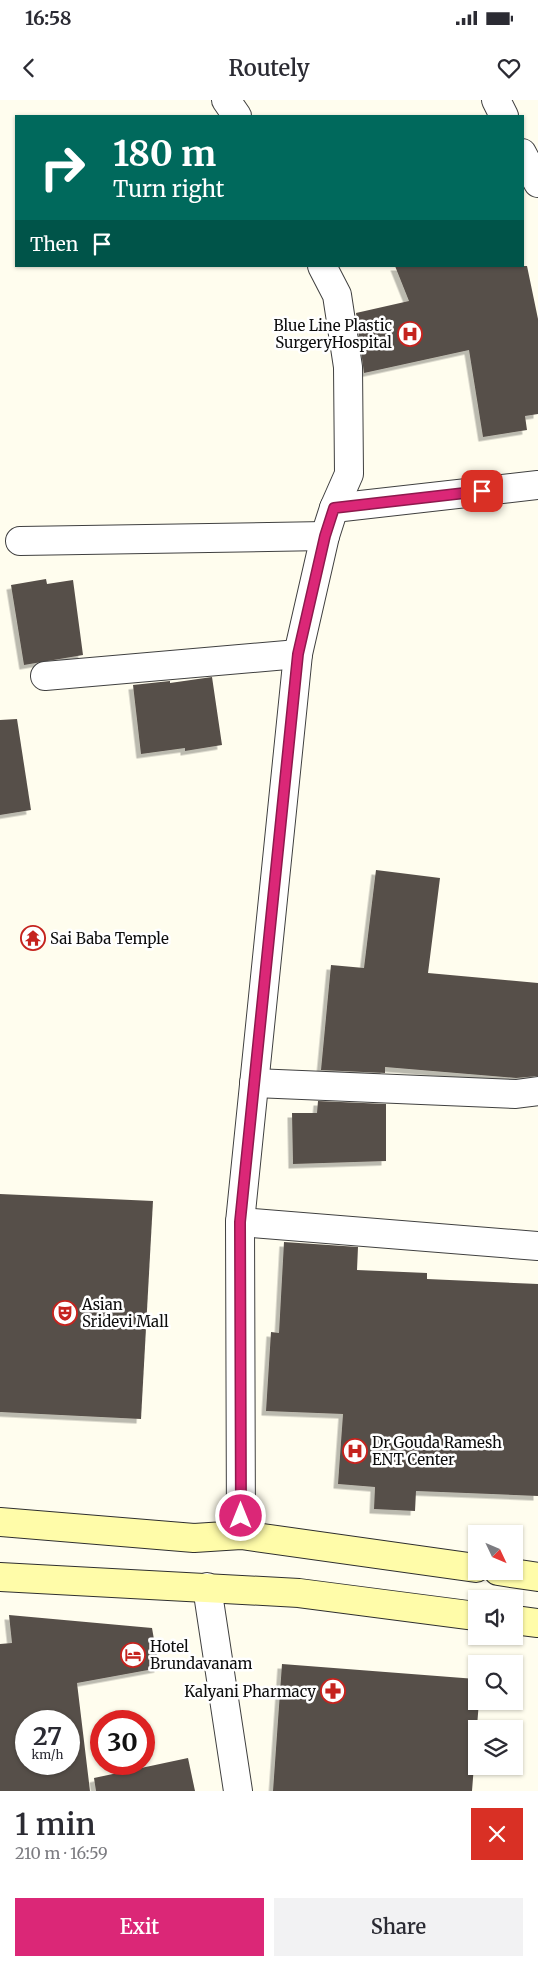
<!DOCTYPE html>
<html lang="en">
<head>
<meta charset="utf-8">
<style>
	:root { --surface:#fff; --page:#f2f2f3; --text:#2b2b33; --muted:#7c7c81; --accent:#db2777 }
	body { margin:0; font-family:Merriweather,serif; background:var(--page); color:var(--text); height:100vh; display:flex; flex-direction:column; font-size:19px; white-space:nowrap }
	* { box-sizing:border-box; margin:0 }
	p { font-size:16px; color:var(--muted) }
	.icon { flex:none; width:28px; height:28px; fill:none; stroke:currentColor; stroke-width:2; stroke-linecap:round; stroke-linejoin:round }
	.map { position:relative; height:1691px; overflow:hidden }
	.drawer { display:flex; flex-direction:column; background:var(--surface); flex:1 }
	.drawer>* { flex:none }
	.hud { position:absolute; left:15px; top:15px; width:509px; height:152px; border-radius:0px; box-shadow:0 1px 4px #0004; background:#00695c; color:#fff; overflow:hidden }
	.needle { width:32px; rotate:134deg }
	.buttons { position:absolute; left:468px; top:1425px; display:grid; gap:10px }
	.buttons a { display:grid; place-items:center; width:55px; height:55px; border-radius:0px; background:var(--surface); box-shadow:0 1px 4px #0004; font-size:25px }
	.speed { position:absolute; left:15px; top:1610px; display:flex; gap:10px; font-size:25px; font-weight:700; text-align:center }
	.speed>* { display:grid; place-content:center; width:65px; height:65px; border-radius:50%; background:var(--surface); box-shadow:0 1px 4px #0004; line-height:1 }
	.speed small { font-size:12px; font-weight:400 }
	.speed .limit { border:8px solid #d22; background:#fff; color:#111 }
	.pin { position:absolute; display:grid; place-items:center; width:42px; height:42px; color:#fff; margin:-21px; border-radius:10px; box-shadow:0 2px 8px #0006 }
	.me { position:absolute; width:55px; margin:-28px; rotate:0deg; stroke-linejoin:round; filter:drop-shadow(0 0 4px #0008) }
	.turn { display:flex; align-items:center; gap:18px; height:105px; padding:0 15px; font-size:22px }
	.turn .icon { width:65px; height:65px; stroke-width:2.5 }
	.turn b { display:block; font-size:35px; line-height:42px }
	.then { display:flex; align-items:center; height:48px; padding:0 15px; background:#0003; gap:10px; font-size:19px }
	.round { display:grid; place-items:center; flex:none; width:52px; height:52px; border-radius:0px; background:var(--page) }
	.head { display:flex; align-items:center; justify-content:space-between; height:85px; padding:0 15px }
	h1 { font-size:30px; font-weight:600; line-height:38px }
	.action { display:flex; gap:10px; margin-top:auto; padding:10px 15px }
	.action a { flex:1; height:58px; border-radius:0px; background:var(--accent); color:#fff; font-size:20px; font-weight:600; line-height:58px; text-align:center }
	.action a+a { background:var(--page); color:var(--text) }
	.status { display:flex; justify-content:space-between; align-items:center; height:35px; padding:0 25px; background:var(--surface); direction:ltr }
	.status svg { height:14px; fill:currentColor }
	header { display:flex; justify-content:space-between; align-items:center; height:65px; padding:0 15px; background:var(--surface); font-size:22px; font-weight:600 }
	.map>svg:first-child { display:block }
</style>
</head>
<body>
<div class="status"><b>16:58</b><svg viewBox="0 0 49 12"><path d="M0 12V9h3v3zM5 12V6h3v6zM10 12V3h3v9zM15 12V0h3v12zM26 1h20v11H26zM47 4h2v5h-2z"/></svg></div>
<header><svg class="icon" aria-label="back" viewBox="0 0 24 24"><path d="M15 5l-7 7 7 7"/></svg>Routely<svg class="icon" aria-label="heart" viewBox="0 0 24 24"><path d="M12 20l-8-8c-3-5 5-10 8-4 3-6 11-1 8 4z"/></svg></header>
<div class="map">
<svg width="538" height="1691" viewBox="0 0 538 1691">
	<defs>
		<filter id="shadow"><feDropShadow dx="-4.5" dy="4.5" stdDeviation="0" flood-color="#0004"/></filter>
	</defs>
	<rect width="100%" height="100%" fill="#fffdee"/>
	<g fill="#574f49" fill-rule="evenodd" filter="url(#shadow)">
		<path d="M 395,166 L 527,166 L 538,219 L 538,314 L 525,316 L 527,330 L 483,337 L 469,250 L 364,273 L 356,213 L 409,201 Z"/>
		<path d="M 46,479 L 47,484 L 73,480 L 83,555 L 24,565 L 11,485 Z"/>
		<path d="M 212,577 L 222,645 L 185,651 L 185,648 L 141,654 L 133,585 L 170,581 L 170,583 Z"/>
		<path d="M 17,619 L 31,710 L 0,715 L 0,620 Z"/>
		<path d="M 376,770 L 440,778 L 428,873 L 538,883 L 538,976 L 516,978 L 385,967 L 385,973 L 321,970 L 331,865 L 364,868 Z"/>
		<path d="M 318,1001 L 386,1004 L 386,1061 L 293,1064 L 292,1013 L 317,1013 Z"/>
		<path d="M 0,1094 L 153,1101 L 141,1319 L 0,1312 Z"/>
		<path d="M 284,1142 L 358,1147 L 357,1170 L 427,1173 L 427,1179 L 538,1184 L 538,1396 L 416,1391 L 415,1411 L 374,1409 L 375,1387 L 338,1384 L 343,1314 L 266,1311 L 271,1232 L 279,1233 Z"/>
		<path d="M 9,1515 L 152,1528 L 159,1568 L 77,1583 L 90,1691 L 0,1691 L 0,1544 L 12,1543 ZM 26,1621 L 69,1621 L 69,1664 L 26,1664 Z"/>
		<path d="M 282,1564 L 476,1579 L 476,1601 L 479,1601 L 472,1691 L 273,1691 Z"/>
		<path d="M 188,1658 L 195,1691 L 96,1691 L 94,1678 Z"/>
	</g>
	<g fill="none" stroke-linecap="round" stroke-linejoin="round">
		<defs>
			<g id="street">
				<path d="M 226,0 L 237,16"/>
				<path d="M 496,0 L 504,16"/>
				<path d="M 522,53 L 538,83"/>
				<path d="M 322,166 L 337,195 L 348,267 L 349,374 L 334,408"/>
				<path d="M 20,441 L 325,436"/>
				<path d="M 45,576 L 298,554"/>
				<path d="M 254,983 L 516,994 L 538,991"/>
				<path d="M 240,1122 L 538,1146"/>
				<path d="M 241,1435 L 240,1122 L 298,554 L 325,436 L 334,408 L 538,385"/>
				<path d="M 207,1487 L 238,1691"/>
			</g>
			<g id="secondary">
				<path d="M 0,1422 L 194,1438 L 241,1435 L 476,1468"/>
				<path d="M 498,1471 L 538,1477"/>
				<path d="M 0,1477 L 299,1493 L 476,1516"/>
				<path d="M 514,1520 L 538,1523"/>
			</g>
		</defs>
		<use href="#street" stroke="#404040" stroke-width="30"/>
		<use href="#secondary" stroke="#2f2f2f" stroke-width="30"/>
		<use href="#street" stroke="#fff" stroke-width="28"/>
		<use href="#secondary" stroke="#fffca9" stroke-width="28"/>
	</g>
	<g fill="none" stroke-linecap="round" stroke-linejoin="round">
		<defs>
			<path id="route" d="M 241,1416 L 240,1122 L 298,554 L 325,436 L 334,408 L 482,391"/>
		</defs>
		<use href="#route" stroke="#8e194d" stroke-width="12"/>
		<use href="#route" stroke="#db2777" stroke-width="9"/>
	</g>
	<defs>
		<symbol id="hospital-ring" viewBox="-11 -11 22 22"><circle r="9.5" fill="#fff" stroke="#c5231e" stroke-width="1.5"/><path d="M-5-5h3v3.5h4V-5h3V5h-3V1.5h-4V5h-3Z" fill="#c5231e"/></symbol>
		<symbol id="temple-ring" viewBox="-11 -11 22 22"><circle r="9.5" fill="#fff" stroke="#c5231e" stroke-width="1.5"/><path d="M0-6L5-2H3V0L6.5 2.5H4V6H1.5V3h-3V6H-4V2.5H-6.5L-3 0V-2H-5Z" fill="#c5231e"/></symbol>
		<symbol id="theatre-ring" viewBox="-11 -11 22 22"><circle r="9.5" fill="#fff" stroke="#c5231e" stroke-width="1.5"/><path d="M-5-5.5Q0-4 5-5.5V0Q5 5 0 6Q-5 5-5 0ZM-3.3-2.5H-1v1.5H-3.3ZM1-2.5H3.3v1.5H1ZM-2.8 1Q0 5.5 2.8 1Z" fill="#c5231e"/></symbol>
		<symbol id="hotel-ring" viewBox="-11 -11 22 22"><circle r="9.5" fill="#fff" stroke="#c5231e" stroke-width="1.5"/><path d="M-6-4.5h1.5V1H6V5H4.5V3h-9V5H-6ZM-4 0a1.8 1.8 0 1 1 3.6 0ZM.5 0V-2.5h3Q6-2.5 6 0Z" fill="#c5231e"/></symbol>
		<symbol id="pharmacy-ring" viewBox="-11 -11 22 22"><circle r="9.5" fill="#fff" stroke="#c5231e" stroke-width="1.5"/><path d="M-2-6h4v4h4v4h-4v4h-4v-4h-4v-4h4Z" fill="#c5231e"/></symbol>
	</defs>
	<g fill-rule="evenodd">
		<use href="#hospital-ring" x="396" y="220" width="28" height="28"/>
		<use href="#temple-ring" x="19" y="824" width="28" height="28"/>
		<use href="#theatre-ring" x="51" y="1199" width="28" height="28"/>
		<use href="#hospital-ring" x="341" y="1337" width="28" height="28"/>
		<use href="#hotel-ring" x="119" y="1541" width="28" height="28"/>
		<use href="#pharmacy-ring" x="319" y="1577" width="28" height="28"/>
	</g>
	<g text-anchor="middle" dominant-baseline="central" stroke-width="5" stroke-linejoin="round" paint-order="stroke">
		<g font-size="15" fill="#0d0d0d" stroke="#fff" text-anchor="start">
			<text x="392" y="225" text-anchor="end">Blue Line Plastic<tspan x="392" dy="17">SurgeryHospital</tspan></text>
			<text x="50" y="838">Sai Baba Temple</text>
			<text x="82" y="1204">Asian<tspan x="82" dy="17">Sridevi Mall</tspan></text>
			<text x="372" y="1342">Dr Gouda Ramesh<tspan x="372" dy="17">ENT Center</tspan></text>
			<text x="150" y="1546">Hotel<tspan x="150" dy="17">Brundavanam</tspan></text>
			<text x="316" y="1591" text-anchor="end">Kalyani Pharmacy</text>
		</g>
	</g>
</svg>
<div class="buttons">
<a><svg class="needle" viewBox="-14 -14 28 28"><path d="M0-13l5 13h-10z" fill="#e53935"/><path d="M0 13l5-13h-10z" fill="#7c7c81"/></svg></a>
<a><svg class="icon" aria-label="sound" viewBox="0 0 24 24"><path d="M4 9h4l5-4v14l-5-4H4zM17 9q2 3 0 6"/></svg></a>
<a><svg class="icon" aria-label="search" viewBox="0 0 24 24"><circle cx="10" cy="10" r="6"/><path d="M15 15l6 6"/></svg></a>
<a><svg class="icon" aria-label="layers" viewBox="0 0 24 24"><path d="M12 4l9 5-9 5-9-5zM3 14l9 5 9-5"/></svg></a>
</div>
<div class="speed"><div>27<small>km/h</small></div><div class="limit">30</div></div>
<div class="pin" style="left:482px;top:391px;background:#d93025"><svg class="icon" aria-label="arrive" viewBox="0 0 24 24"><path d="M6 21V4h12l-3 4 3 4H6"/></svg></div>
<svg class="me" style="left:241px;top:1416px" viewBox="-20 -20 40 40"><circle r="17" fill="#db2777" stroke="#fff" stroke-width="3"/><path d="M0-11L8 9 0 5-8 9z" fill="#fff"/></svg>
<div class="hud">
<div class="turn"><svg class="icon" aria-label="right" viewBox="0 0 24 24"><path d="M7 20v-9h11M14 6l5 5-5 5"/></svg><div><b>180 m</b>Turn right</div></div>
<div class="then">Then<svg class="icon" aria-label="arrive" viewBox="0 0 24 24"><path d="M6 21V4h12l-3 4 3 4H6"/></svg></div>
</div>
</div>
<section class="drawer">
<div class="head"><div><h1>1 min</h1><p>210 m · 16:59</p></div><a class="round" style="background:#d93025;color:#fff"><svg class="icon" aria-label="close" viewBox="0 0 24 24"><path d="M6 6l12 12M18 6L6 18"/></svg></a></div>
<div class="action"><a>Exit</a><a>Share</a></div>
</section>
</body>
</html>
